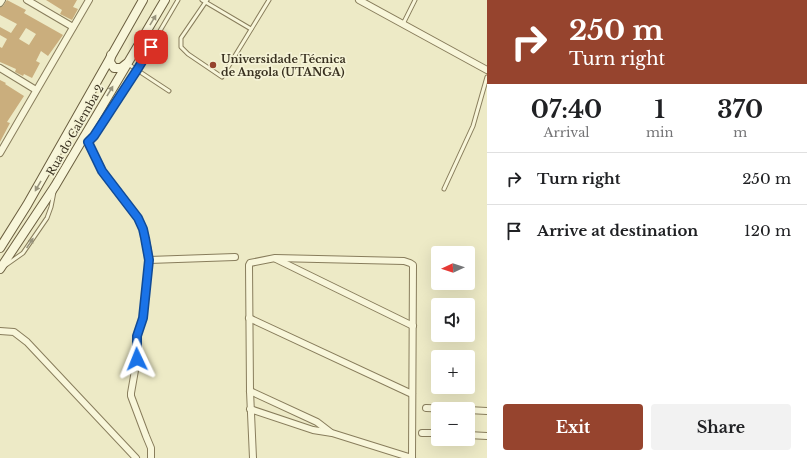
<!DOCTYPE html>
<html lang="en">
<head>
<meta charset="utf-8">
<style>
	:root { --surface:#fff; --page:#f2f2f2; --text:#202124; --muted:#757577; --line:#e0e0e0; --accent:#96442e }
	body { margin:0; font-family:"Libre Baskerville",serif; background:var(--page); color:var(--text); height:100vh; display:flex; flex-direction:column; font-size:15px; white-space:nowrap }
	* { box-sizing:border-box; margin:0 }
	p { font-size:13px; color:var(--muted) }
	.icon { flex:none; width:22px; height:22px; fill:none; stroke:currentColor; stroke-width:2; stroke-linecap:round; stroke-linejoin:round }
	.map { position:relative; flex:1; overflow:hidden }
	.sheet { display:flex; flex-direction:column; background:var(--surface); width:320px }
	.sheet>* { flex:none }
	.banner { background:#96442e; color:#fff; overflow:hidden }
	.needle { width:26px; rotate:267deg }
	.buttons { position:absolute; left:431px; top:246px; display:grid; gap:8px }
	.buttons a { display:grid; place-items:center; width:44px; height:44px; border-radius:4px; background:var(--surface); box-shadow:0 4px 16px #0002; font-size:20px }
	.pin { position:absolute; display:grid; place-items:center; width:34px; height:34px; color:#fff; margin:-17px; border-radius:8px; box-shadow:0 2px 6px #0006 }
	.me { position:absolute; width:44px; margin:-22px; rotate:358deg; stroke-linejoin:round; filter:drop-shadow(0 0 3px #0008) }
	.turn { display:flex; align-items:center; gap:14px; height:84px; padding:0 16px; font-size:18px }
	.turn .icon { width:52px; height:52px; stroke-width:2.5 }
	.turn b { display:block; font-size:28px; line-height:34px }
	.eta { display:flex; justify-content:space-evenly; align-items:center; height:68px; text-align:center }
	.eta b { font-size:24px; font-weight:800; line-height:28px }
	.primary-button { display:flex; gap:8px; margin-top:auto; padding:8px 16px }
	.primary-button a { flex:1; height:46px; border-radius:4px; background:var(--accent); color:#fff; font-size:16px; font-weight:800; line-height:46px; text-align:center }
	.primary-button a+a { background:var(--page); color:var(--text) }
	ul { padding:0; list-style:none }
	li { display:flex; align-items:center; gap:12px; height:52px; padding:0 16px; border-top:1px solid var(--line) }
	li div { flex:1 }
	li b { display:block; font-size:15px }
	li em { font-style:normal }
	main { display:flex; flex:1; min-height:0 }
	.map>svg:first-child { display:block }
</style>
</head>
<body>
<main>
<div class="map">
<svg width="487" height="458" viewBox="0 0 487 458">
	<rect width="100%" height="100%" fill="#edeac6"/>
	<g fill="#caae7d" fill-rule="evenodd">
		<path d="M 7,0 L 26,10 L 24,13 L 63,35 L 48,56 L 41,51 L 36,61 L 40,63 L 32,78 L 24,74 L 23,76 L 15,72 L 16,69 L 0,62 L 0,47 L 2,48 L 7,39 L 0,35 L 0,27 L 11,33 L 17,24 L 0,15 L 0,7 L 3,6 ZM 26,28 L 36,34 L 29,45 L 19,39 Z"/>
		<path d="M 46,0 L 77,0 L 73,7 L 78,9 L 72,20 L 60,14 L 62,10 Z"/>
		<path d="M 0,80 L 6,83 L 5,84 L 24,96 L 7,122 L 10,123 L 0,142 Z"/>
	</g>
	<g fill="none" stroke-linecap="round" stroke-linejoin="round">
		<defs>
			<g id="lane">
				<path d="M 202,0 L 251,29"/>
				<path d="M 207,0 L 181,38 L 181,47 L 188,54 L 222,77 L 269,0"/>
				<path d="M 403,24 L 415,0"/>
				<path d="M 128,64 L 169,91"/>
				<path d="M 88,142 L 94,136 L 137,70 L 178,0"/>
				<path d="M 444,189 L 473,126 L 487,77"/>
				<path d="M 6,265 L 23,253 L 47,218 L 51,207 L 54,192"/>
			</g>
			<g id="street">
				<path d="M 27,0 L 73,27"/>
				<path d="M 359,0 L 487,70"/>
				<path d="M 0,3 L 2,0"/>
				<path d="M 0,68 L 36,90"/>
				<path d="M 88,142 L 102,171 L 138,218 L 143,229 L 148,250 L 149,260 L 143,318 L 137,335 L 137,359 L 131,393 L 131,396 L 146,436 L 151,448 L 151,458"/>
				<path d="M 0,153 L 89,0"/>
				<path d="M 276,259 L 413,326"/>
				<path d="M 149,260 L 235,257"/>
				<path d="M 249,318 L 412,394"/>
				<path d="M 0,331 L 14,332 L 27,342 L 136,458"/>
				<path d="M 250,391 L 317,422 L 330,432"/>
				<path d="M 426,408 L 454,409"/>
				<path d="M 250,409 L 313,430 L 332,433 L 412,458"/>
				<path d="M 468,410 L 487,411"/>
				<path d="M 422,433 L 438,433"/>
				<path d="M 468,435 L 487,436"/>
				<path d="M 253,458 L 250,391 L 249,265 L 250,263 L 275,258 L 404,261 L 410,263 L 413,265 L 412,458"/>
			</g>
			<g id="secondary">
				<path d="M 111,55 L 110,62 L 114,68 L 121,68 L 126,64"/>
				<path d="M 0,248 L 27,205 L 143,0"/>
				<path d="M 0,269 L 55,186 L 165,0"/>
			</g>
		</defs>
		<use href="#lane" stroke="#887d5c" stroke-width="5"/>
		<use href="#street" stroke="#887d5c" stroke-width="8"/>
		<use href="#secondary" stroke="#6a5e3f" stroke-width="10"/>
		<use href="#lane" stroke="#f8f6da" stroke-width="3"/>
		<use href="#street" stroke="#f8f6da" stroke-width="6"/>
		<use href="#secondary" stroke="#f8f6da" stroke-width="8"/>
	</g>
	<defs><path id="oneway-solid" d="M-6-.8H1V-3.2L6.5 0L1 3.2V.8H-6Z"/></defs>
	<g fill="#98947d">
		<use href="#oneway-solid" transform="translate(153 20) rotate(-59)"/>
		<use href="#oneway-solid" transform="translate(110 91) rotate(-59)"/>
		<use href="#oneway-solid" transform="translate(38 186) rotate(120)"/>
		<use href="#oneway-solid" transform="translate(30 243) rotate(-56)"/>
	</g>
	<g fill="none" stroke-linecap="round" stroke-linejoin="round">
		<defs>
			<path id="route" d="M 137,359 L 137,336 L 143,318 L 149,260 L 145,238 L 143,229 L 138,218 L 102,171 L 88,142 L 94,136 L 137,70 L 151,47"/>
		</defs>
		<use href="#route" stroke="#114b97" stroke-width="10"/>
		<use href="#route" stroke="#1a73e8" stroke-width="7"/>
	</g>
	<circle fill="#96442e" stroke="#f5f3d6" stroke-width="1.5" cx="213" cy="65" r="4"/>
	<g text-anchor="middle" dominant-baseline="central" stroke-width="3.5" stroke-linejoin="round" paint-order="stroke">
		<g font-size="11" font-weight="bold" fill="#393120" stroke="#f5f3d6" text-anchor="start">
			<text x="221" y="59">Universidade Técnica<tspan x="221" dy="13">de Angola (UTANGA)</tspan></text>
		</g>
		<g font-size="11" fill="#393120" stroke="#f5f3d6">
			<text transform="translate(75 130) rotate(-60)">Rua do Calemba 2</text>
		</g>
	</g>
</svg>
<div class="buttons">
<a><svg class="needle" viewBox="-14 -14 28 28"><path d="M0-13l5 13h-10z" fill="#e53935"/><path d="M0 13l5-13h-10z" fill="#757577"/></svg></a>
<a><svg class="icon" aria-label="sound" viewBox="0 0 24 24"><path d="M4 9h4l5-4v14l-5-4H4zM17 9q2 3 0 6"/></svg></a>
<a>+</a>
<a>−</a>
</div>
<div class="pin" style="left:151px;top:47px;background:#d93025"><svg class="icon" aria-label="arrive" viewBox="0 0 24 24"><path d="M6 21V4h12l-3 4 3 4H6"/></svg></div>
<svg class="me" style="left:137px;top:359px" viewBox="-20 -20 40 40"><path d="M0-17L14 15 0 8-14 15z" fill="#1a73e8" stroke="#fff" stroke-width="4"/></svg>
</div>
<section class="sheet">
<div class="banner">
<div class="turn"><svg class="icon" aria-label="right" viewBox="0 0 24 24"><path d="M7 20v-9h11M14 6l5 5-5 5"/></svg><div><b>250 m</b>Turn right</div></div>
</div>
<div class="eta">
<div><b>07:40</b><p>Arrival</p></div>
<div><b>1</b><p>min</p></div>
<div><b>370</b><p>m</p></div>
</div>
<ul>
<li><svg class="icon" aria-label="right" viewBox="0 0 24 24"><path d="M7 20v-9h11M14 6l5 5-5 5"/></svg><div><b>Turn right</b></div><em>250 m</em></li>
<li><svg class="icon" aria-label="arrive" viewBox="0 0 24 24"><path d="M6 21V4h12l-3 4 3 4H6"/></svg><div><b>Arrive at destination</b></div><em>120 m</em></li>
</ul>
<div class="primary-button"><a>Exit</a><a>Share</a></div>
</section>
</main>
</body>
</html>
